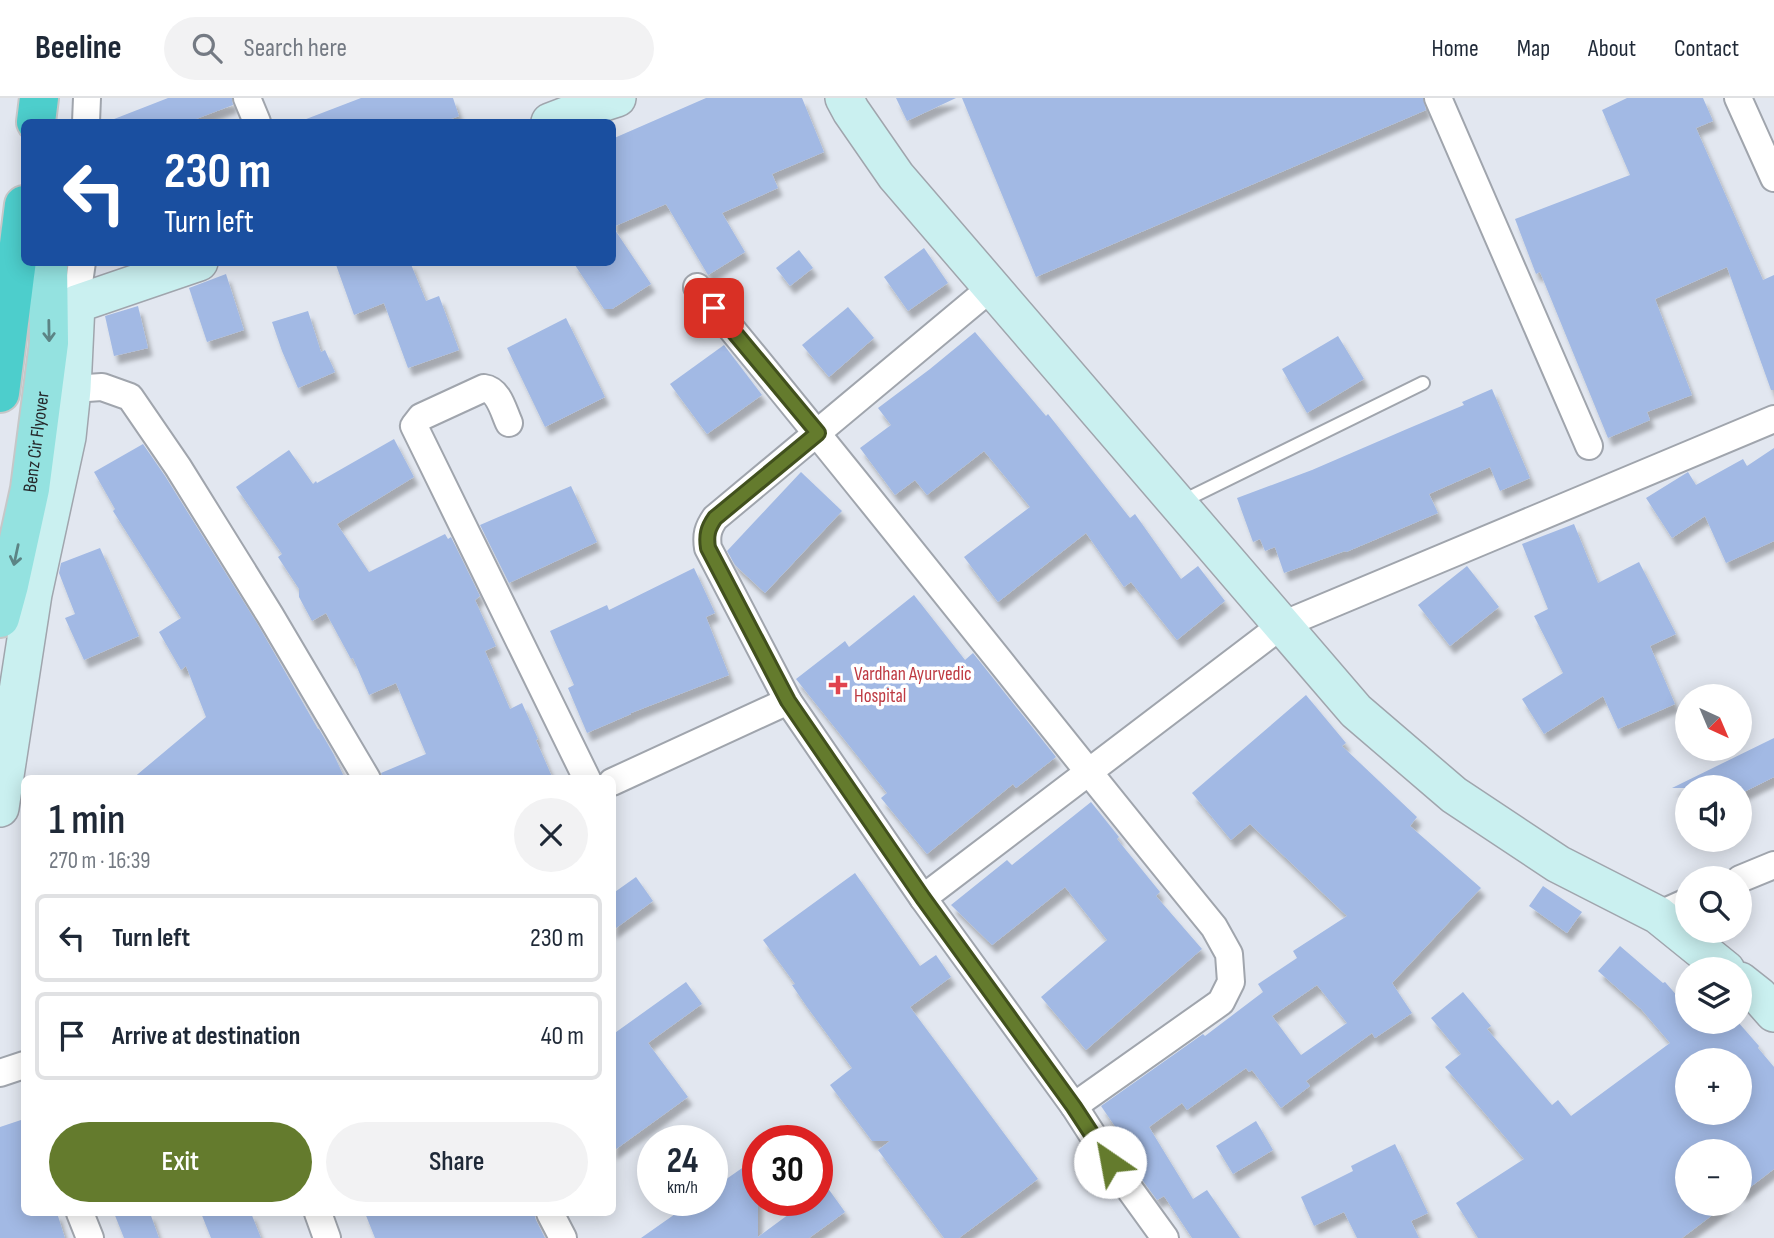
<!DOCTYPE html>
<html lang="en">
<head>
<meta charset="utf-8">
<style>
	:root { --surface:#fff; --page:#f2f2f3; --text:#1f2937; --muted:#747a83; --line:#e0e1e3; --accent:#647b2d }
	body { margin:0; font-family:"Sofia Sans Condensed",sans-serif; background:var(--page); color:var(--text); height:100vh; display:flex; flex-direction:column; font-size:26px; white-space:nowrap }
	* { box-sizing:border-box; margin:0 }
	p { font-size:23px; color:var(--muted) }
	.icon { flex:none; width:38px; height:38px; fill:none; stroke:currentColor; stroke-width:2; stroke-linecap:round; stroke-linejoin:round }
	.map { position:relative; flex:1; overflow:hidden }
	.drawer { position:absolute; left:21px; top:677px; width:595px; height:441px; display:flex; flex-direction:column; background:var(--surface); border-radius:10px; box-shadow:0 4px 18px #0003 }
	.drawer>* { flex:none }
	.banner { position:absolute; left:21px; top:21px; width:595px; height:147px; border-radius:10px; box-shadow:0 4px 18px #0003; background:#1a4fa0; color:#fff; overflow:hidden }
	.needle { width:46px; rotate:136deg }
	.buttons { position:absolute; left:1675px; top:586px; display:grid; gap:14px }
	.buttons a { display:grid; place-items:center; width:77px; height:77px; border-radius:50%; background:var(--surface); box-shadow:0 4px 18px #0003; font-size:35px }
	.speed { position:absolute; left:637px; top:1027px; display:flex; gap:14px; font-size:35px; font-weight:700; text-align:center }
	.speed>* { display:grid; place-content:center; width:91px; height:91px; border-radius:50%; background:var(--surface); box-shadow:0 4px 18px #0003; line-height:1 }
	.speed small { font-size:18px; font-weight:400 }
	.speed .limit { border:10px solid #d22; background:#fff; color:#111 }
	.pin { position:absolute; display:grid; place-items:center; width:60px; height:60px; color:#fff; margin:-30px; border-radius:14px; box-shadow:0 4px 10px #0006 }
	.me { position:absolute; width:77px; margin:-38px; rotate:327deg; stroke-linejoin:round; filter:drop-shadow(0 0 5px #0008) }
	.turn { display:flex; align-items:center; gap:24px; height:147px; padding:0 28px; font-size:32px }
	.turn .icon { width:91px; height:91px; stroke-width:2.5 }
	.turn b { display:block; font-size:49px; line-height:60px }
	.round { display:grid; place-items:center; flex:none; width:74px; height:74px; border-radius:37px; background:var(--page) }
	.overview { display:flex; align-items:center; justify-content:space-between; height:119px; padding:0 28px }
	h1 { font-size:42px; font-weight:600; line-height:52px }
	.button { display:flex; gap:14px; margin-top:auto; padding:14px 28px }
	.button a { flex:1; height:80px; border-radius:42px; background:var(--accent); color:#fff; font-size:28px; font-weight:600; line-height:80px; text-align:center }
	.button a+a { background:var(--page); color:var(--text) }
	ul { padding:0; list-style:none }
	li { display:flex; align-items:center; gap:21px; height:88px; margin:0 14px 10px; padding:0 14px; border:4px solid var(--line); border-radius:10px }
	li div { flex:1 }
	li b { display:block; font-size:26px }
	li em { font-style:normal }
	header { display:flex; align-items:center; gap:42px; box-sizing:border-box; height:98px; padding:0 35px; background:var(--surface); border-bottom:2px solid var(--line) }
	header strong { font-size:33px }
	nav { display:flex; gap:38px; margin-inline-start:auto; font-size:24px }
	.search { width:490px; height:63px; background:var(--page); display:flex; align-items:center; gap:18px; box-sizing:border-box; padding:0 24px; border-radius:38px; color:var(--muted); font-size:26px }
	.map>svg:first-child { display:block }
</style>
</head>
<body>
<header>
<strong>Beeline</strong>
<div class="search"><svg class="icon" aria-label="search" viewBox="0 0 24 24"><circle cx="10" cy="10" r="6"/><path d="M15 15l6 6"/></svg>Search here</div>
<nav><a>Home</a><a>Map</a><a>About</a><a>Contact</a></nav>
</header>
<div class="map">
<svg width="1774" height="1140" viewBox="0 0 1774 1140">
	<defs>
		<filter id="shadow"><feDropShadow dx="4.5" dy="8" stdDeviation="2" flood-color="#0004"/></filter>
	</defs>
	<rect width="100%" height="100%" fill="#e2e7f0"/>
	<g fill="#a2b9e4" fill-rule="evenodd" filter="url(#shadow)">
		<path d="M 168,0 L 232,0 L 233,7 L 188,24 L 109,24 L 109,23 Z"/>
		<path d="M 361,0 L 453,0 L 459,18 L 443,24 L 301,24 L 301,23 Z"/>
		<path d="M 706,0 L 802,0 L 824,54 L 772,76 L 778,90 L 722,115 L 745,154 L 708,177 L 666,106 L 613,129 L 651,186 L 612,211 L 604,211 L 573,164 L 612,164 L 612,41 Z"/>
		<path d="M 896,0 L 956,0 L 907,23 Z"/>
		<path d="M 962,0 L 1423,0 L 1426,12 L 1036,179 Z"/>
		<path d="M 1627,0 L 1703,0 L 1713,23 L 1696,30 L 1763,182 L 1774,177 L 1774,292 L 1771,292 L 1727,169 L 1655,201 L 1692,297 L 1647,314 L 1650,322 L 1608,340 L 1540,174 L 1536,176 L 1515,121 L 1630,77 L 1602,12 Z"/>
		<path d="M 924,150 L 948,185 L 908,213 L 884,179 Z"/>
		<path d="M 799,152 L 813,170 L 790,188 L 776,170 Z"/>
		<path d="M 335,164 L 410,164 L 426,203 L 439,198 L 459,252 L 408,270 L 384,205 L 354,217 Z"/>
		<path d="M 226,176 L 244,232 L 207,244 L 189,190 Z"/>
		<path d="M 138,208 L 148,250 L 114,258 L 105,218 Z"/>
		<path d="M 848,209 L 874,240 L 829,279 L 802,247 Z"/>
		<path d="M 308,213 L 321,254 L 325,252 L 335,274 L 298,290 L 282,253 L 272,224 Z"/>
		<path d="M 566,220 L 605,299 L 545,329 L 507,250 Z"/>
		<path d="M 975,234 L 1046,318 L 1048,316 L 1130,420 L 1135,416 L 1181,481 L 1198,468 L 1225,503 L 1177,542 L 1131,484 L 1124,489 L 1086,435 L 998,504 L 964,459 L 1030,409 L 984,353 L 927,397 L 915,382 L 895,397 L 860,350 L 891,327 L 878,310 L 930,271 Z"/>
		<path d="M 1338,238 L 1364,281 L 1307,315 L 1282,271 Z"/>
		<path d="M 724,247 L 762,297 L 707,336 L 670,286 Z"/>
		<path d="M 1492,291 L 1530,380 L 1500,393 L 1490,369 L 1429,396 L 1438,415 L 1346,454 L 1345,453 L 1284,475 L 1275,449 L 1265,453 L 1260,441 L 1253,444 L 1237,400 L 1312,372 L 1407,331 L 1464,307 L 1462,304 Z"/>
		<path d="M 394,341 L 414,379 L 337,426 L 369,474 L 445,436 L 448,441 L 451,439 L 480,498 L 475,502 L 496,548 L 485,553 L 510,611 L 522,605 L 538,641 L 536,642 L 553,681 L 383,681 L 381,675 L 426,656 L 396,585 L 369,597 L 353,560 L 351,561 L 326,515 L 312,523 L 299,499 L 299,491 L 278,459 L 282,456 L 236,389 L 289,352 L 313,386 L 316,383 L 317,385 Z"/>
		<path d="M 143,346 L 165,378 L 257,525 L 318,631 L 319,631 L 334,657 L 345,681 L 132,681 L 206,619 L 186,568 L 181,572 L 159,534 L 181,520 L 113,413 L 115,411 L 94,374 Z"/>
		<path d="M 1774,350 L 1774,443 L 1726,465 L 1705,418 L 1672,440 L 1646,400 L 1688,374 L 1696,387 L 1743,361 L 1747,368 Z"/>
		<path d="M 801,374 L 842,413 L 765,495 L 735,467 L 727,453 Z"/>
		<path d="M 571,388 L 597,444 L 509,485 L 480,427 Z"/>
		<path d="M 1574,426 L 1598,485 L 1639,464 L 1676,536 L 1650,548 L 1675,606 L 1618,631 L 1603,598 L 1544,636 L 1522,601 L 1563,575 L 1534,518 L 1548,511 L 1522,446 Z"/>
		<path d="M 100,450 L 139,538 L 84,562 L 65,520 L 75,516 L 59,475 L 61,465 Z"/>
		<path d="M 1467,468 L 1499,509 L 1450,548 L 1418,507 Z"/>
		<path d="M 694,470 L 715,515 L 706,519 L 729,577 L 631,615 L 631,616 L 587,635 L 568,590 L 574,587 L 550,533 L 607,507 L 609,512 Z"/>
		<path d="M 914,497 L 965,562 L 973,555 L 1056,659 L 1016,690 L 1013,686 L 927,756 L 881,700 L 887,695 L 796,581 L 845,543 L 849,549 Z"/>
		<path d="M 1306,597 L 1346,645 L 1342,648 L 1417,719 L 1410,728 L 1481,790 L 1392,885 L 1412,915 L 1375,940 L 1372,935 L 1306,983 L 1310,988 L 1281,1010 L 1252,972 L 1249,974 L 1246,970 L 1187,1012 L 1182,1005 L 1149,1029 L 1193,1101 L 1207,1092 L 1240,1140 L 1192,1140 L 1164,1098 L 1157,1102 L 1138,1076 L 1145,1072 L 1101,1008 L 1203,936 L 1205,938 L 1263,894 L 1258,886 L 1297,860 L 1293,853 L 1347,818 L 1250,726 L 1231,742 L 1192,695 ZM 1317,887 L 1347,925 L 1301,957 L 1272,918 Z"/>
		<path d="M 1774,640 L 1774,679 L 1740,696 L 1740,690 L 1672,690 Z"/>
		<path d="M 1091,704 L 1119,739 L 1117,741 L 1160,794 L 1156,798 L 1202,851 L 1086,952 L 1041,899 L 1107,842 L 1065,789 L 992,847 L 951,807 L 1007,762 L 1012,767 Z"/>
		<path d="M 855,775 L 920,868 L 936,857 L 951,879 L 910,909 L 1038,1081 L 959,1140 L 944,1140 L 878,1052 L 890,1043 L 872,1043 L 830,987 L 852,970 L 807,909 L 792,887 L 795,886 L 763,842 Z"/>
		<path d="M 636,779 L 653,803 L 612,833 L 612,796 Z"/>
		<path d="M 1543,788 L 1582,814 L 1567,835 L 1529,808 Z"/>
		<path d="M 1620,848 L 1663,885 L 1665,884 L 1687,909 L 1687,924 L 1738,924 L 1759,948 L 1758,950 L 1774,969 L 1774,1071 L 1740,1097 L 1740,1054 L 1687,1054 L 1687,1106 L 1727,1106 L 1682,1140 L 1478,1140 L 1456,1105 L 1524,1061 L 1445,969 L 1461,956 L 1431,920 L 1463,894 L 1491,928 L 1487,931 L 1552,1007 L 1558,1002 L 1571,1018 L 1670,945 L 1641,911 L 1598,873 ZM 1687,962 L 1740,962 L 1740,1015 L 1687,1015 Z"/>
		<path d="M 686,884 L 702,906 L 648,945 L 688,999 L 612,1054 L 612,937 Z"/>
		<path d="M 24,1021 L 24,1115 L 57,1115 L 65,1140 L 0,1140 L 0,1029 Z"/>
		<path d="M 1256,1023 L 1273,1052 L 1233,1076 L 1216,1048 Z"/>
		<path d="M 1395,1046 L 1428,1115 L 1411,1123 L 1419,1140 L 1357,1140 L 1344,1114 L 1314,1128 L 1301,1099 L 1353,1073 L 1351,1068 Z"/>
		<path d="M 758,1059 L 758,1139 L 808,1102 L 817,1102 L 817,1096 L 827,1089 L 845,1114 L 809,1140 L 641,1140 L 695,1102 L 712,1102 L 712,1091 Z"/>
		<path d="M 114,1115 L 150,1115 L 159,1140 L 124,1140 Z"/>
		<path d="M 201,1115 L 251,1115 L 261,1140 L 211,1140 Z"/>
		<path d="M 365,1115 L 534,1115 L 536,1122 L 545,1140 L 375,1140 Z"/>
	</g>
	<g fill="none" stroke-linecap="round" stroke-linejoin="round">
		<defs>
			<path id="lane" d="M 1181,404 L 1423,285"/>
			<g id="street">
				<path d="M 247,0 L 257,24"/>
				<path d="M 1438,0 L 1589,348"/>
				<path d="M 1738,0 L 1774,80"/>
				<path d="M 86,24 L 87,0"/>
				<path d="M 697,189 C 872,400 1041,617 1214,829 L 1229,856 L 1231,884 L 1221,904 L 1074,1008"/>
				<path d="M 76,206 L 82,164"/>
				<path d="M 72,291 L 102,289 L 130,299 L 178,369 L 270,517 L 367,681"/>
				<path d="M 509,325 C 503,312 499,292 484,290 L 421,319 L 414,328 L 587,681"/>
				<path d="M 788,603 L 708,450 C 706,437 708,430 715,420 L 992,189"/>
				<path d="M 612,684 L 788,603 L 923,800 L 1074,1008 L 1110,1064 L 1165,1140"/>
				<path d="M 1740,781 L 1774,767"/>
				<path d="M 923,800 L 1282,527 L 1774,321"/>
				<path d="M 1658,817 L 1687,804"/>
				<path d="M 0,975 L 24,967"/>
				<path d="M 80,1115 L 90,1140"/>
				<path d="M 318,1115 L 327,1140"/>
				<path d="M 550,1115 L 563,1140"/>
			</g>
			<g id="secondary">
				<path d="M 844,0 L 851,13 L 896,78 L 1356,613 L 1454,697 L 1558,766 L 1658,817 L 1726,872"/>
				<path d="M 550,24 L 589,9 L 617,0"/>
				<path d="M 0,710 L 33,496 L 67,339 L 72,291 L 76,206 L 199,164"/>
				<path d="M 1740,883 L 1759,898 L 1774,915"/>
			</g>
			<g id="primary">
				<path id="s1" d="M 0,520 L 9,487 L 30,391 L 49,245 L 48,164"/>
			</g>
			<g id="highway">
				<path d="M 36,24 L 39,0"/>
				<path d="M 0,295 L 24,107"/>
			</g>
		</defs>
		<use href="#lane" stroke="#a0a5ad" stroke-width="16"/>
		<use href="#street" stroke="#a0a5ad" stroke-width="30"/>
		<use href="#secondary" stroke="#a0a5ad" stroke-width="40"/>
		<use href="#primary" stroke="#c6c7c8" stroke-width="42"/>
		<use href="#highway" stroke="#c6c7c8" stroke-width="42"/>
		<use href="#lane" stroke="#fff" stroke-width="12"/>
		<use href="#street" stroke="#fff" stroke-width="26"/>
		<use href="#secondary" stroke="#caf0f0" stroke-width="37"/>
		<use href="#primary" stroke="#94e2e0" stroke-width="38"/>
		<use href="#highway" stroke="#4dcecc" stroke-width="38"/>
	</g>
	<defs><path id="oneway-shaft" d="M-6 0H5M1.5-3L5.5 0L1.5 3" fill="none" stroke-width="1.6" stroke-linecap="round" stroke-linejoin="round" transform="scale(1.75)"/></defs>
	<g stroke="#5c8485">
		<use href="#oneway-shaft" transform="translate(49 233) rotate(89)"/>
		<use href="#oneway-shaft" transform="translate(16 457) rotate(102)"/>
	</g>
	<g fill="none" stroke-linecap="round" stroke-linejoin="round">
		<defs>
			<path id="route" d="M 714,210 L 818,335 L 715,420 C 708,430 706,437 708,450 L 788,603 L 923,800 L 1074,1009 L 1110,1064"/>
		</defs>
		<use href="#route" stroke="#41501d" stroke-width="18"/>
		<use href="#route" stroke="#647b2d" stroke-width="12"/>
	</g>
	<path fill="#e0444e" stroke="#fff" stroke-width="2.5" d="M834.5 576.5h7v7h7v7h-7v7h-7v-7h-7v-7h7z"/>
	<g text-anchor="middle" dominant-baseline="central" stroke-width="7" stroke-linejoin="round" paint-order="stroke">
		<g font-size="19" fill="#25272a" stroke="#fff">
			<text stroke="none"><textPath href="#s1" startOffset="180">Benz Cir Flyover</textPath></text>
		</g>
		<g font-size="19" fill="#be3a42" stroke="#fff" text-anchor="start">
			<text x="854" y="576">Vardhan Ayurvedic<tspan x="854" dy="22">Hospital</tspan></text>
		</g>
	</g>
</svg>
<div class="buttons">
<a><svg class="needle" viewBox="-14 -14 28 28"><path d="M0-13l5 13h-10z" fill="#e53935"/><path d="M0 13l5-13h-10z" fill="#747a83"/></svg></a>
<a><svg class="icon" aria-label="sound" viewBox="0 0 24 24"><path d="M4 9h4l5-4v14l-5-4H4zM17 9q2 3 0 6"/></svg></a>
<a><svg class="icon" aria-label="search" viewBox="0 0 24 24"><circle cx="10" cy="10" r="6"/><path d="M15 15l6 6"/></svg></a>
<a><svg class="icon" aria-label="layers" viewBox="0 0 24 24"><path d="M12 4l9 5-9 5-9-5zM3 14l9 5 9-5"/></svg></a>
<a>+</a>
<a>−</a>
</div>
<div class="speed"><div>24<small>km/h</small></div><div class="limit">30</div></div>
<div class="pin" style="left:714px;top:210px;background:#d93025"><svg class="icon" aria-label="arrive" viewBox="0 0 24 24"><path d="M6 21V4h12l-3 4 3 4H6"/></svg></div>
<svg class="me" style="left:1110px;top:1064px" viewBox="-20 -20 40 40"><circle r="19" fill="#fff"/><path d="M0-13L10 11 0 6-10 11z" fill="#647b2d"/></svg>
<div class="banner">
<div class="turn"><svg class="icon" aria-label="left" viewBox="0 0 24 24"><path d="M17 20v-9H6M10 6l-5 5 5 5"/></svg><div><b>230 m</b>Turn left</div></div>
</div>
<section class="drawer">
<div class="overview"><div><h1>1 min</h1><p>270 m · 16:39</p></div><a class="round"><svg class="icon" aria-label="close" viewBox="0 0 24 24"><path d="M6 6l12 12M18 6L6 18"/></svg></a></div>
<ul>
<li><svg class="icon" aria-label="left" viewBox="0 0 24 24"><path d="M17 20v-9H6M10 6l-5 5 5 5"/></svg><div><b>Turn left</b></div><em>230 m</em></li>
<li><svg class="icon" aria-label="arrive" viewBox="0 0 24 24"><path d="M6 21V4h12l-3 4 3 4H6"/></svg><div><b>Arrive at destination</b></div><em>40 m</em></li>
</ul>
<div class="button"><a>Exit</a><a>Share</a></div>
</section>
</div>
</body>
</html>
